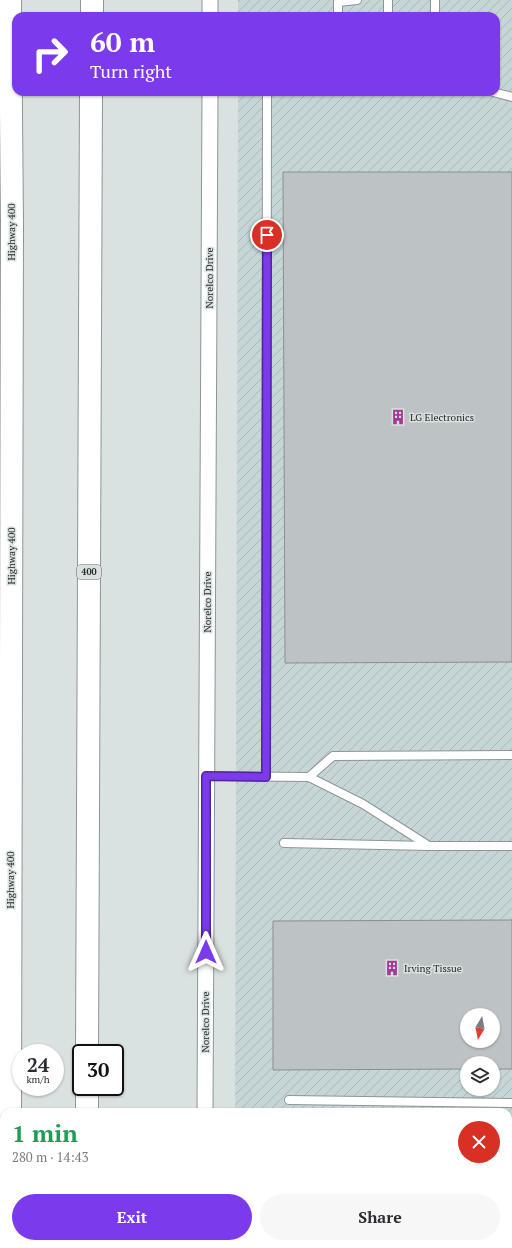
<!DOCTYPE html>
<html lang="en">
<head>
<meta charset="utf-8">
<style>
	:root { --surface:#fff; --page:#f7f7f7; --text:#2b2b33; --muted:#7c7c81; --accent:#7c3aed }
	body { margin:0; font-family:"PT Serif",serif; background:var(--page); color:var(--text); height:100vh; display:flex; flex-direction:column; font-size:15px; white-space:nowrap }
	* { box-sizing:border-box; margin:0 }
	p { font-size:13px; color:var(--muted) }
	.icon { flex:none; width:22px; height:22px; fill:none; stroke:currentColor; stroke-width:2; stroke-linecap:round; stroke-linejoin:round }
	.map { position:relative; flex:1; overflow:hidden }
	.panel { position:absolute; left:0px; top:1108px; width:512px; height:140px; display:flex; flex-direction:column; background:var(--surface); border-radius:12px 12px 0 0; box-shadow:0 1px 3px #0004 }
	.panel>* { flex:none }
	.top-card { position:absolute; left:12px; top:12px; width:488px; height:84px; border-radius:12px; box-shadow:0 1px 3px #0004; background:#7c3aed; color:#fff; overflow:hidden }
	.needle { width:26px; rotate:190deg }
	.tools { position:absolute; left:460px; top:1008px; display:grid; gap:8px }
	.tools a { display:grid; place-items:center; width:40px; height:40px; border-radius:50%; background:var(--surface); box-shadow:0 1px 3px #0004; font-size:20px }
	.speed { position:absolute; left:12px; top:1044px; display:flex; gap:8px; font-size:20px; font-weight:700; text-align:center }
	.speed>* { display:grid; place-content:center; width:52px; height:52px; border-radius:50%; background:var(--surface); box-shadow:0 1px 3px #0004; line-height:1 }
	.speed small { font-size:10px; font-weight:400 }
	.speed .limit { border:2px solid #111; border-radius:6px; background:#fff; color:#111 }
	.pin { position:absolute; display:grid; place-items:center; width:34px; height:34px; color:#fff; margin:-17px; border:2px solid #fff; border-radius:50%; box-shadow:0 1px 4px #0007 }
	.me { position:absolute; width:44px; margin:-22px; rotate:0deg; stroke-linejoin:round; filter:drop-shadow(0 0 3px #0008) }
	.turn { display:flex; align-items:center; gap:14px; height:84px; padding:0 12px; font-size:18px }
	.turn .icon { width:52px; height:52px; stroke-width:2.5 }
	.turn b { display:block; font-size:28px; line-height:34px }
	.round { display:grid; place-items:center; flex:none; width:42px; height:42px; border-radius:21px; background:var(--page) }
	.overview { display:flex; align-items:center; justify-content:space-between; height:68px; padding:0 12px }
	h1 { font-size:24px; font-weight:700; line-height:30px; color:#1e9e55 }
	.button { display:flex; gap:8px; margin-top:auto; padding:8px 12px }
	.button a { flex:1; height:46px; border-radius:24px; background:var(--accent); color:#fff; font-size:16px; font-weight:700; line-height:46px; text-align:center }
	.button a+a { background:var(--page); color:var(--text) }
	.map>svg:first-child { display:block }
</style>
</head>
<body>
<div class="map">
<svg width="512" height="1248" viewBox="0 0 512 1248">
	<defs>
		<pattern id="industrial-furrows" width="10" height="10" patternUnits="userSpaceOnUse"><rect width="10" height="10" fill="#c6d6d7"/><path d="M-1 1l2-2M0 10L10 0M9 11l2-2" fill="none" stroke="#aab8b9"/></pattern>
	</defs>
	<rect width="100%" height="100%" fill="#dae1e1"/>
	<path fill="url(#industrial-furrows)" fill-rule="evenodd" d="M 238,0 L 512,0 L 512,1248 L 235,1248 L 235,1244 L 508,1244 L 508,1112 L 235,1112 L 238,92 L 496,92 L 496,16 L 238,16 ZM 467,1015 L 493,1015 L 493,1041 L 467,1041 ZM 467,1063 L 493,1063 L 493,1089 L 467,1089 Z"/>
	<g fill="#bdc2c5" stroke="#898e91" fill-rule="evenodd">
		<path d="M 283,172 L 512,172 L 512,662 L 285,663 Z"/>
		<path d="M 512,920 L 512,1069 L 493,1069 L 493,1063 L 467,1063 L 467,1069 L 273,1070 L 273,921 ZM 467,1015 L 493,1015 L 493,1041 L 467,1041 Z"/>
		<path d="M 508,1217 L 512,1217 L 512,1248 L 299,1248 L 298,1244 L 508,1244 Z"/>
	</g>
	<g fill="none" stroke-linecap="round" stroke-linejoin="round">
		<defs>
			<g id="service">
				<path d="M 388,0 L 388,16"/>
				<path d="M 338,16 L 338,2 L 357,0"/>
				<path d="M 435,16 L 435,0"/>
				<path d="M 493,92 L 512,97"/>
				<path d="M 206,776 L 309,777 L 363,804 L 429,846 L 512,846"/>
				<path d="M 266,777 L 267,92"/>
				<path d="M 309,777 L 333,756 L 512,755"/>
				<path d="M 284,843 L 429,846"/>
				<path d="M 289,1100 L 512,1103"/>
				<path d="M 508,1146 L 512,1146"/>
				<path d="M 508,1175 L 512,1175"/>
				<path d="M 253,1244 L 253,1248"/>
			</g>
			<g id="minor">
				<path d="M 210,16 L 210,0"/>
				<path d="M 205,1112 L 210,92"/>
				<path d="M 204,1248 L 204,1244"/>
			</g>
			<g id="motorway">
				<path d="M 92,16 L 92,0"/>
				<path d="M 87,1053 L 91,92"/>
				<path d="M 10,1112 L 12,224 L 10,0"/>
				<path d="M 87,1112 L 87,1087"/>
				<path d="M 9,1248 L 9,1244"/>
				<path d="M 87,1248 L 87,1244"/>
			</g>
		</defs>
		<use href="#service" stroke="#8e9595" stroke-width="10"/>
		<use href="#minor" stroke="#8e9595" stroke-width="17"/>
		<use href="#motorway" stroke="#8e9595" stroke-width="24"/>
		<use href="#service" stroke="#fff" stroke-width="8"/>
		<use href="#minor" stroke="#fff" stroke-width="15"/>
		<use href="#motorway" stroke="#fff" stroke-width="22"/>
	</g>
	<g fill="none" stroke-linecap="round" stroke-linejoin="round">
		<defs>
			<path id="route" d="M 206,952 L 206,776 L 266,777 L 267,235"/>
		</defs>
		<use href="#route" stroke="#51269a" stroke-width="10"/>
		<use href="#route" stroke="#7c3aed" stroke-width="7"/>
	</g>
	<defs>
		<symbol id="building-bare" viewBox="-9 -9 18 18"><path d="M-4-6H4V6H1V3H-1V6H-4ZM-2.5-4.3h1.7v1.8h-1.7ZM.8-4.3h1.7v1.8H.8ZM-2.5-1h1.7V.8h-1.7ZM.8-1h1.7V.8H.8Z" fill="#a63896" stroke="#dae1e1" stroke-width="2.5" paint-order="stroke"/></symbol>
	</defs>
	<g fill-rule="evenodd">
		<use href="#building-bare" x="387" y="406" width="22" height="22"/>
		<use href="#building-bare" x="381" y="957" width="22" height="22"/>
	</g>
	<g text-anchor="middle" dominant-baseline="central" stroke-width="3" stroke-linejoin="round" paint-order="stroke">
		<rect fill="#dae1e1" stroke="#5b5f5f" stroke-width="1" x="77" y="565" width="24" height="14" rx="3"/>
		<g font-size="9" font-weight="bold" fill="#242727">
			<text x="89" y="572">400</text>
		</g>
		<g font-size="10" fill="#242727" stroke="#dae1e1">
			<text transform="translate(11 232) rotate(-90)">Highway 400</text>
			<text transform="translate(209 278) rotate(-90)">Norelco Drive</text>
			<text transform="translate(11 556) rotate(-90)">Highway 400</text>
			<text transform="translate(207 602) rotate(-90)">Norelco Drive</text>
			<text transform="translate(10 880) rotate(-90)">Highway 400</text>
			<text transform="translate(205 1022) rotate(-90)">Norelco Drive</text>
		</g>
		<g font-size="10" fill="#242727" stroke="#dae1e1" text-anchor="start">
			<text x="410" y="417">LG Electronics</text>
			<text x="404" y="968">Irving Tissue</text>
		</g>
	</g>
</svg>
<div class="tools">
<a><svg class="needle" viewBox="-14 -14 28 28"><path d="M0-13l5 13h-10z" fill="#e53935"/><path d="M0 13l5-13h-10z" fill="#7c7c81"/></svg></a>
<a><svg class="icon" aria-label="layers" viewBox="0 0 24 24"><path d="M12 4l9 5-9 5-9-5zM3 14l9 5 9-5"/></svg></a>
</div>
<div class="speed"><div>24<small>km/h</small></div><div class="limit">30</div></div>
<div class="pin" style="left:267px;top:235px;background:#d93025"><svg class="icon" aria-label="arrive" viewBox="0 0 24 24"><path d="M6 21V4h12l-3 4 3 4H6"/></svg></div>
<svg class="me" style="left:206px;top:952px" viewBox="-20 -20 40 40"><path d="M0-17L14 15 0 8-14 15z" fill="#7c3aed" stroke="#fff" stroke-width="4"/></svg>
<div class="top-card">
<div class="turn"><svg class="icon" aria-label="right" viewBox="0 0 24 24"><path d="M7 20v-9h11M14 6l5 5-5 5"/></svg><div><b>60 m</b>Turn right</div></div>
</div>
<section class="panel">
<div class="overview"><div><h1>1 min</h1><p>280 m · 14:43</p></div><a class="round" style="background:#d93025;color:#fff"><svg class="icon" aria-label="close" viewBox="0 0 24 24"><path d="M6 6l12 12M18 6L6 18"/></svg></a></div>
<div class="button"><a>Exit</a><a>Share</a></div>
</section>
</div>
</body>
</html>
